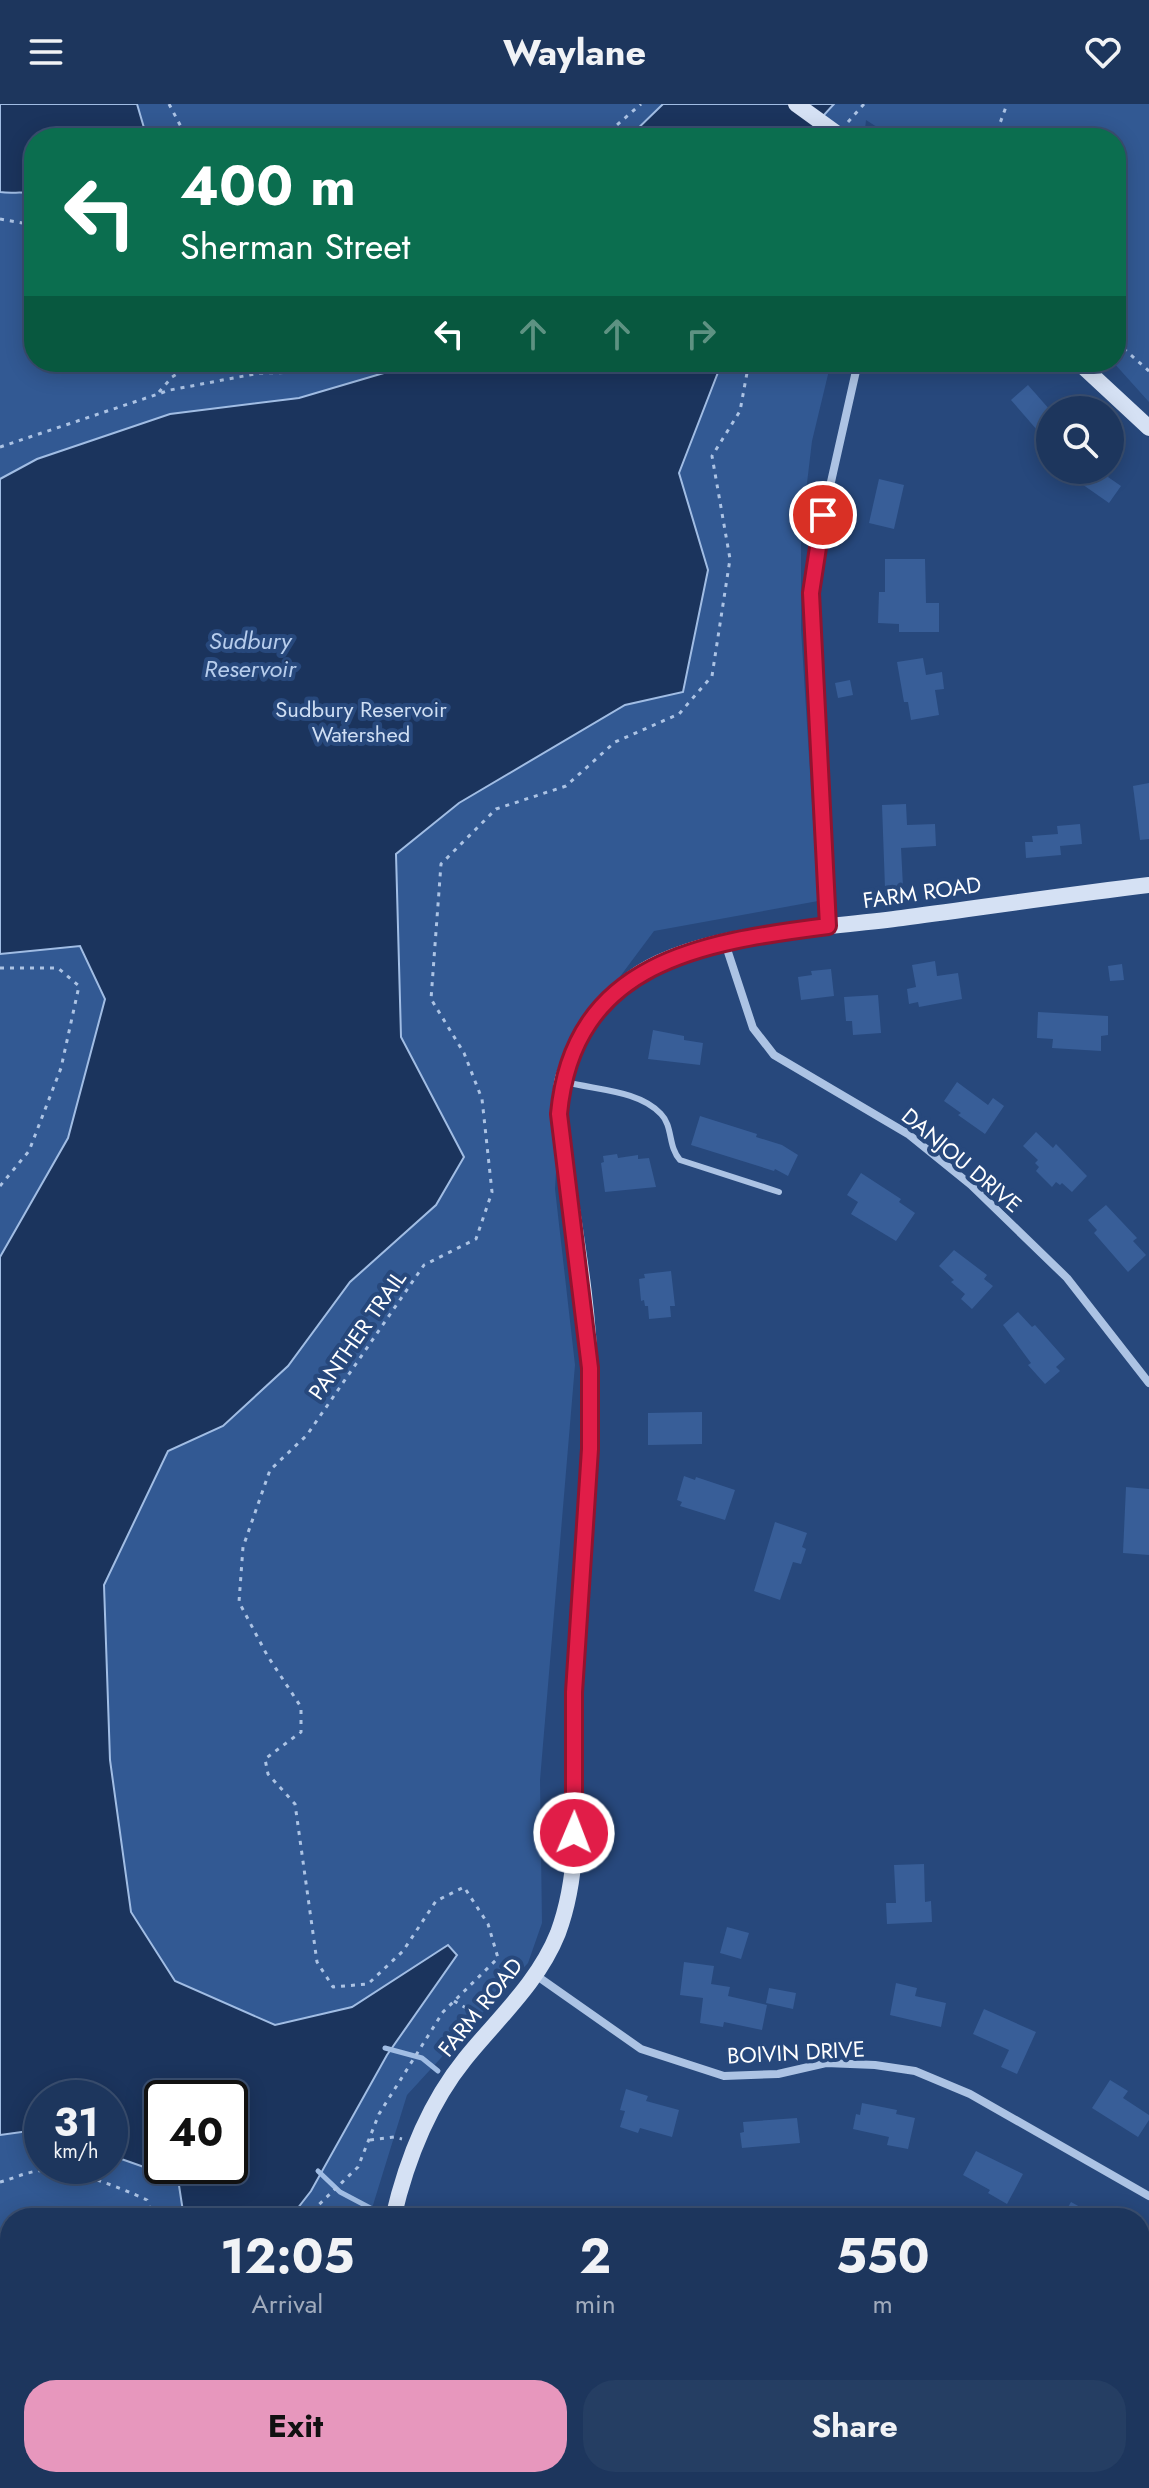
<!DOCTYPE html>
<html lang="en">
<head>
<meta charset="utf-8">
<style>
	:root { --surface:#1d365d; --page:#253e63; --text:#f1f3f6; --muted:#a0abbc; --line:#3b5072; --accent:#e797bd }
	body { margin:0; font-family:Jost,sans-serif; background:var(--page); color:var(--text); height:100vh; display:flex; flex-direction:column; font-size:30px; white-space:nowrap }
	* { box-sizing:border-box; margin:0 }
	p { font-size:26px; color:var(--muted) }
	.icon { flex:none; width:44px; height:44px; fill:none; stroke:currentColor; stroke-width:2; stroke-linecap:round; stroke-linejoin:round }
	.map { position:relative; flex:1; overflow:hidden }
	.details { position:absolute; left:0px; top:2104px; width:1150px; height:280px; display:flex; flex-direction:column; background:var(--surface); border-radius:32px 32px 0 0; box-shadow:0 4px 20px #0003,0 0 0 2px var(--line) }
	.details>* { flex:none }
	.top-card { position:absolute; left:24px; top:24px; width:1102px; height:244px; border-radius:32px; box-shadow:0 4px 20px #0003,0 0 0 2px var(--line); background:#0b6e4f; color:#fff; overflow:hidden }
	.tools { position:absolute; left:1036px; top:292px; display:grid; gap:16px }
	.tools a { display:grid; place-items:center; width:88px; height:88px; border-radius:50%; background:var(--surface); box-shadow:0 4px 20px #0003,0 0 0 2px var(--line); font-size:40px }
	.speed { position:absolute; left:24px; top:1976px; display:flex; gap:16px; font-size:40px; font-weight:700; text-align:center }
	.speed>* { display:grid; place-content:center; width:104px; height:104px; border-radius:50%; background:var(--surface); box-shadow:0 4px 20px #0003,0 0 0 2px var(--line); line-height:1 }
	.speed small { font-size:20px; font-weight:400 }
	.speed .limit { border:4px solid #111; border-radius:12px; background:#fff; color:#111 }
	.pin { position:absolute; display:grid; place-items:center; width:68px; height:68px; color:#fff; margin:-34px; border:4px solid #fff; border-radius:50%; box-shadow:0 2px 8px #0007 }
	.me { position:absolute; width:88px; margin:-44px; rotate:1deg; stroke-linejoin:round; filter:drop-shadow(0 0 6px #0008) }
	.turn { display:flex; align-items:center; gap:28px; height:168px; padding:0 24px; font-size:36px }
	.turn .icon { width:104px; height:104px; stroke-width:2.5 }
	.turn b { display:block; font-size:56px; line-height:68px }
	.lanes { display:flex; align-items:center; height:76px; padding:0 24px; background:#0003; justify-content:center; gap:40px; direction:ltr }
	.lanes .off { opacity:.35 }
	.eta { display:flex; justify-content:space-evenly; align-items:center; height:136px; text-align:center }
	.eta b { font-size:48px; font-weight:700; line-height:56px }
	.button { display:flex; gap:16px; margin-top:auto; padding:16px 24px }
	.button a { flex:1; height:92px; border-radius:32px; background:var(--accent); color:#111; font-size:32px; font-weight:700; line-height:92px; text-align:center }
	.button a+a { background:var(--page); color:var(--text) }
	header { display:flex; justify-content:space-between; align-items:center; height:104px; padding:0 24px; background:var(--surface); font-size:36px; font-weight:700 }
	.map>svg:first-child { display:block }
</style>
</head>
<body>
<header><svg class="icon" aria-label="menu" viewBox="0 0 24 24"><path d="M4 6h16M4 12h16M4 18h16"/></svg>Waylane<svg class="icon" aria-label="heart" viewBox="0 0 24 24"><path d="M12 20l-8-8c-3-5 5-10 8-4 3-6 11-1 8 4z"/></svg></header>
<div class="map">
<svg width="1149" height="2384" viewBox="0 0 1149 2384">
	<rect width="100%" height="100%" fill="#27487c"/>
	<path fill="#325993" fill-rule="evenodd" d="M 0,0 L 1149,0 L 1149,298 L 1113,258 L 1116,258 L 1116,34 L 894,34 L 866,16 L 864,34 L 34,34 L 34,258 L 831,258 L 812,337 L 801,430 L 801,525 L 818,797 L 654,827 L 563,949 L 555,1085 L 575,1261 L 540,1676 L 542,1819 L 528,1859 L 407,1991 L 369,2114 L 10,2114 L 10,2374 L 332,2374 L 329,2384 L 0,2384 ZM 42,1994 L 110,1994 L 110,2062 L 42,2062 ZM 162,1994 L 230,1994 L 230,2062 L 162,2062 Z"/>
	<g fill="#1b345d" stroke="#a1bde4" stroke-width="2" fill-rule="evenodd">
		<path d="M 0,0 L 137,0 L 147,34 L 34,34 L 34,90 C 23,87 12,90 0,88 Z"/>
		<path d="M 663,0 L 834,0 L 803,34 L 628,34 Z"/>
		<path d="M 437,258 L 722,258 L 679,369 L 708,466 L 683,588 L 625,601 L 459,699 L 396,750 L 401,933 L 464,1053 L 436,1101 L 350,1178 L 288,1262 L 223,1322 L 168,1347 L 104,1481 L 110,1656 L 131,1808 L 175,1877 L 275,1921 L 352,1903 L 448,1841 L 457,1851 L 387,1951 L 311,2087 L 290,2114 L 184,2114 L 178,2075 L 110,2051 L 110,1994 L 42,1994 L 42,2028 L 36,2026 L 0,2031 L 0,1153 L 68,1034 L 105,895 L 80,842 L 0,850 L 0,375 L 37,355 L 170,310 L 299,294 L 411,261 ZM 162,1994 L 230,1994 L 230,2062 L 162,2062 Z"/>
	</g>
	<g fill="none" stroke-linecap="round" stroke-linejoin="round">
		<g stroke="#a1bde4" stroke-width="5">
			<path d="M 385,1944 L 422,1954 L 438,1967"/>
			<path d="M 318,2067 L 340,2088 L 376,2107"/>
			<path d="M 128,2384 L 134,2374"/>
		</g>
	</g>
	<g fill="#385e98">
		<path d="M 1028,281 L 1050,306 L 1050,341 L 1011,296 Z"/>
		<path d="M 1088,366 L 1112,366 L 1108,373 L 1121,382 L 1109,399 L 1079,378 Z"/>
		<path d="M 879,375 L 904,381 L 894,425 L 869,419 Z"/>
		<path d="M 885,455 L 925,455 L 926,499 L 939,499 L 939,528 L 899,528 L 899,520 L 878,519 L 879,488 L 885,488 Z"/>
		<path d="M 923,554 L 926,571 L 942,568 L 944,585 L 935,586 L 939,611 L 911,616 L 908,598 L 904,598 L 897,558 Z"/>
		<path d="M 850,576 L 853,591 L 838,594 L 835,579 Z"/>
		<path d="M 1149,679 L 1149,735 L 1140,736 L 1133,682 Z"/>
		<path d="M 906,700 L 907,721 L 935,720 L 936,742 L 901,744 L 903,783 L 885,784 L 882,701 Z"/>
		<path d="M 1080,720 L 1082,740 L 1060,742 L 1061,751 L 1026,754 L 1025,738 L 1033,738 L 1032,732 L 1058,730 L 1057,722 Z"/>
		<path d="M 935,857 L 937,872 L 958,869 L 962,895 L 919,903 L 918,898 L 909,900 L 907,885 L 916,883 L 912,861 Z"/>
		<path d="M 1122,860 L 1124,876 L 1110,877 L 1108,862 Z"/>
		<path d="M 831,865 L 834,892 L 801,896 L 798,873 L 812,871 L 811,867 Z"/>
		<path d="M 878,891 L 881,929 L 853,931 L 852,917 L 846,917 L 844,893 Z"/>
		<path d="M 1038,908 L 1108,912 L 1108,931 L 1101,932 L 1101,947 L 1052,944 L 1053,935 L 1037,934 Z"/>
		<path d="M 653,926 L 684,932 L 684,936 L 703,939 L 700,961 L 648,955 Z"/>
		<path d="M 957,978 L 988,1001 L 993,994 L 1004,1002 L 985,1030 L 958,1011 L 961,1009 L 944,997 Z"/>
		<path d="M 700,1012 L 757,1030 L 756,1033 L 782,1041 L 798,1051 L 788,1072 L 775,1065 L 774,1067 L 691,1041 Z"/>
		<path d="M 1036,1028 L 1053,1044 L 1056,1040 L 1087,1072 L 1072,1088 L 1062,1079 L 1060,1081 L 1056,1078 L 1052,1083 L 1036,1067 L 1039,1063 L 1035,1059 L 1038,1056 L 1023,1042 Z"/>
		<path d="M 617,1050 L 618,1054 L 638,1051 L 638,1055 L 649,1054 L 656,1083 L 605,1088 L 601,1059 L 604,1058 L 603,1052 Z"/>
		<path d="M 861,1069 L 901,1095 L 899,1098 L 915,1109 L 896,1137 L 851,1110 L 858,1098 L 847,1091 Z"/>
		<path d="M 1106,1101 L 1137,1134 L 1133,1137 L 1146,1151 L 1128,1168 L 1094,1129 L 1097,1126 L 1088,1116 Z"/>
		<path d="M 954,1146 L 987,1171 L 984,1175 L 993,1182 L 972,1205 L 961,1195 L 965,1190 L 951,1178 L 954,1176 L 939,1162 Z"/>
		<path d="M 671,1167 L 675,1202 L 670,1202 L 671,1213 L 649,1215 L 648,1202 L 645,1202 L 644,1196 L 641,1197 L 639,1175 L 645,1174 L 644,1170 Z"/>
		<path d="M 1018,1208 L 1032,1223 L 1035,1221 L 1065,1255 L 1056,1263 L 1060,1267 L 1045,1280 L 1028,1261 L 1031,1259 L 1003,1221 Z"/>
		<path d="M 702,1308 L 702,1340 L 648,1341 L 648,1309 Z"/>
		<path d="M 684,1372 L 695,1376 L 696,1373 L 735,1386 L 725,1416 L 680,1402 L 682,1398 L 677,1396 Z"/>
		<path d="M 1126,1383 L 1149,1385 L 1149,1451 L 1123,1449 Z"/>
		<path d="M 775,1418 L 807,1429 L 802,1443 L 806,1445 L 801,1460 L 793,1458 L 780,1496 L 754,1487 Z"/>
		<path d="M 924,1760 L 925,1798 L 931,1797 L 932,1818 L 887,1820 L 886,1799 L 896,1799 L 894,1761 Z"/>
		<path d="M 727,1823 L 749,1829 L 741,1855 L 720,1849 Z"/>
		<path d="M 684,1858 L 714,1862 L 711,1880 L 730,1883 L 728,1892 L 767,1901 L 762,1926 L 724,1918 L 723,1923 L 700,1919 L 703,1894 L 680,1891 Z"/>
		<path d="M 896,1879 L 917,1884 L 915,1892 L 946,1899 L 941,1923 L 890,1911 Z"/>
		<path d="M 769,1884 L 796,1889 L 793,1905 L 766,1899 Z"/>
		<path d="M 984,1905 L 1036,1928 L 1017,1970 L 1001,1963 L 1009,1946 L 973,1930 Z"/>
		<path d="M 1110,1976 L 1128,1987 L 1123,1994 L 1149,2011 L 1149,2016 L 1138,2033 L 1092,2004 Z"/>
		<path d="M 626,1985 L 648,1992 L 646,1997 L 679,2006 L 672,2033 L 640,2024 L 638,2029 L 620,2023 L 625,2007 L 620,2006 Z"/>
		<path d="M 862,1999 L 897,2006 L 896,2010 L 915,2014 L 908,2045 L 887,2041 L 889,2033 L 853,2025 L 856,2010 L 860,2011 Z"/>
		<path d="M 797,2014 L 800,2039 L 742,2044 L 740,2029 L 744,2028 L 743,2018 Z"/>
		<path d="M 976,2047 L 1023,2070 L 1007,2100 L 988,2089 L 990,2086 L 963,2071 Z"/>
		<path d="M 1071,2098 L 1100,2114 L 1062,2114 Z"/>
	</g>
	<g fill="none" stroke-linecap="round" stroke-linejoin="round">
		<g stroke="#acc3e4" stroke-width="3" stroke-dasharray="4 6" stroke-linecap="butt">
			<path d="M 169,0 L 187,34"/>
			<path d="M 848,18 L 864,0"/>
			<path d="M 1000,23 L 1006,34"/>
			<path d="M 602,34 L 641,0"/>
			<path d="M 989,34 L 999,22 L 1007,0"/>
			<path d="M 0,115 L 34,121"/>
			<path d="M 1116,238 L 1149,267"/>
			<path d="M 159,288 L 172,273 L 196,258"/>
			<path d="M 0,343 L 170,286 L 260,269 L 312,268 L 324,258"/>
			<path d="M 0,864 L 58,864 L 79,882 L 61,964 L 29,1047 L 0,1082"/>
			<path d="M 454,1897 L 478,1911"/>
			<path d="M 370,2036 L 394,2033 L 402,2035"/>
			<path d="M 0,2078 C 12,2075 24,2069 37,2067 C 67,2062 119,2083 147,2096 L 153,2114"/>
			<path d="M 305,2114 L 358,2063 L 379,2010 L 443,1908 L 498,1854 L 488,1820 L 464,1783 L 436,1797 L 403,1847 L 368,1880 L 333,1883 L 317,1858 L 295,1700 L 268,1670 L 265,1655 L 301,1628 L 301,1603 L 267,1551 L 239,1498 L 243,1443 L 270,1366 L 307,1331 L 424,1161 L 476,1135 L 492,1088 L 482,995 L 464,949 L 431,895 L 441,760 L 496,705 L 566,682 L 615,638 L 679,610 L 712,572 L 730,455 L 712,352 L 740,307 L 749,258"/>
		</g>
		<path stroke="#acc3e4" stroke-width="6" d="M 566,978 C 595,986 639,986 661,1010 C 673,1022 668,1043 680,1056 L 779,1088"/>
		<g stroke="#acc3e4" stroke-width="8">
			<path d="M 828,822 L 811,489 L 817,440 L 858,258"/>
			<path d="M 725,839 L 753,924 L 774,951 L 908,1030 L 971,1081 L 1067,1174 L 1149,1279"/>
			<path d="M 537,1872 L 641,1945 L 724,1972 L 778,1970 L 826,1959 L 875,1961 L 915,1967 L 970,1990 L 1149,2092"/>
		</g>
		<g stroke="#d5e1f4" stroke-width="16">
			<path d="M 796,0 L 843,34"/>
			<path d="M 1078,258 L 1149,324"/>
			<path d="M 393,2114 C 406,2058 428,2001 465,1955 C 498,1914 538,1879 558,1829 C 586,1754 572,1667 574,1589 C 578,1482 593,1376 590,1269 C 588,1182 568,1096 559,1010 C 560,999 560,985 563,974 C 575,937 598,898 631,875 C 696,827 822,825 902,814 C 984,803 1066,791 1149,781"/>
			<path d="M 344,2384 L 347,2374"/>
		</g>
	</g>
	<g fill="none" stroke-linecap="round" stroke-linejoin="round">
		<defs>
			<path id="route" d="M 574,1729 L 574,1588 L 590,1345 L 590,1264 L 559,1010 C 573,857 702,838 828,822 L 811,489 L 823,411"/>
		</defs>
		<use href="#route" stroke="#92132f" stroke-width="20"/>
		<use href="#route" stroke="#e11d48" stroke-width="14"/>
	</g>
	<g text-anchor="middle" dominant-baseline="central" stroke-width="8" stroke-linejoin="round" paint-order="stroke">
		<g font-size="22" fill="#cfdef3" stroke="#27487c">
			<text x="361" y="605">Sudbury Reservoir<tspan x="361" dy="25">Watershed</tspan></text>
		</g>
		<g font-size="22" fill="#fff" stroke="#27487c">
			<text transform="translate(922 788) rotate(-8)">FARM ROAD</text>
			<text transform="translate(962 1056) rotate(40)">DANJOU DRIVE</text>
			<text transform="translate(357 1231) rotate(-55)">PANTHER TRAIL</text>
			<text transform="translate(480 1903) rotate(-51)">FARM ROAD</text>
			<text transform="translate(796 1948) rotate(-3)">BOIVIN DRIVE</text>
		</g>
		<g font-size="24" font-style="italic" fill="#b7cdec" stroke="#27487c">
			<text x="250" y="536">Sudbury<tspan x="250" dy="28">Reservoir</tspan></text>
		</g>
	</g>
</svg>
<div class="tools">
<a><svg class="icon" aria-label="search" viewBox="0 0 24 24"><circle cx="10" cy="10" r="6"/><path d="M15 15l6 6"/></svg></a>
</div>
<div class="speed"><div>31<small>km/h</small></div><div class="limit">40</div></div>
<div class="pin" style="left:823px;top:411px;background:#d93025"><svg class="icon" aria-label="arrive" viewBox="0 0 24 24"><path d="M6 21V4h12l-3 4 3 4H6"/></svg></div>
<svg class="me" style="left:574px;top:1729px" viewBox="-20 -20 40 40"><circle r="17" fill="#e11d48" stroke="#fff" stroke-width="3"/><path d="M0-11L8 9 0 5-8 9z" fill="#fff"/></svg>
<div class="top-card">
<div class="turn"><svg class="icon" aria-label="left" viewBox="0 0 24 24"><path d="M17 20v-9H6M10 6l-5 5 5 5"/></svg><div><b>400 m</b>Sherman Street</div></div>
<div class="lanes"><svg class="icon" aria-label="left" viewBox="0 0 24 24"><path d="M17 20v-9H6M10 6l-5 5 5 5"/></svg><svg class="icon off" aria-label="ahead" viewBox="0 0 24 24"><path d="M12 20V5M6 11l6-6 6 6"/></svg><svg class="icon off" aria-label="ahead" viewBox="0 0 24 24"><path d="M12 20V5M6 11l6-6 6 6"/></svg><svg class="icon off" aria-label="right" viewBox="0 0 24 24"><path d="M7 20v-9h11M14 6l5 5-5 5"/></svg></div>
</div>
<section class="details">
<div class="eta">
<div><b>12:05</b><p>Arrival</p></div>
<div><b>2</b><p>min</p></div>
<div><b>550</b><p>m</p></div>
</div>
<div class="button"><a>Exit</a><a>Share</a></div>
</section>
</div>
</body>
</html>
